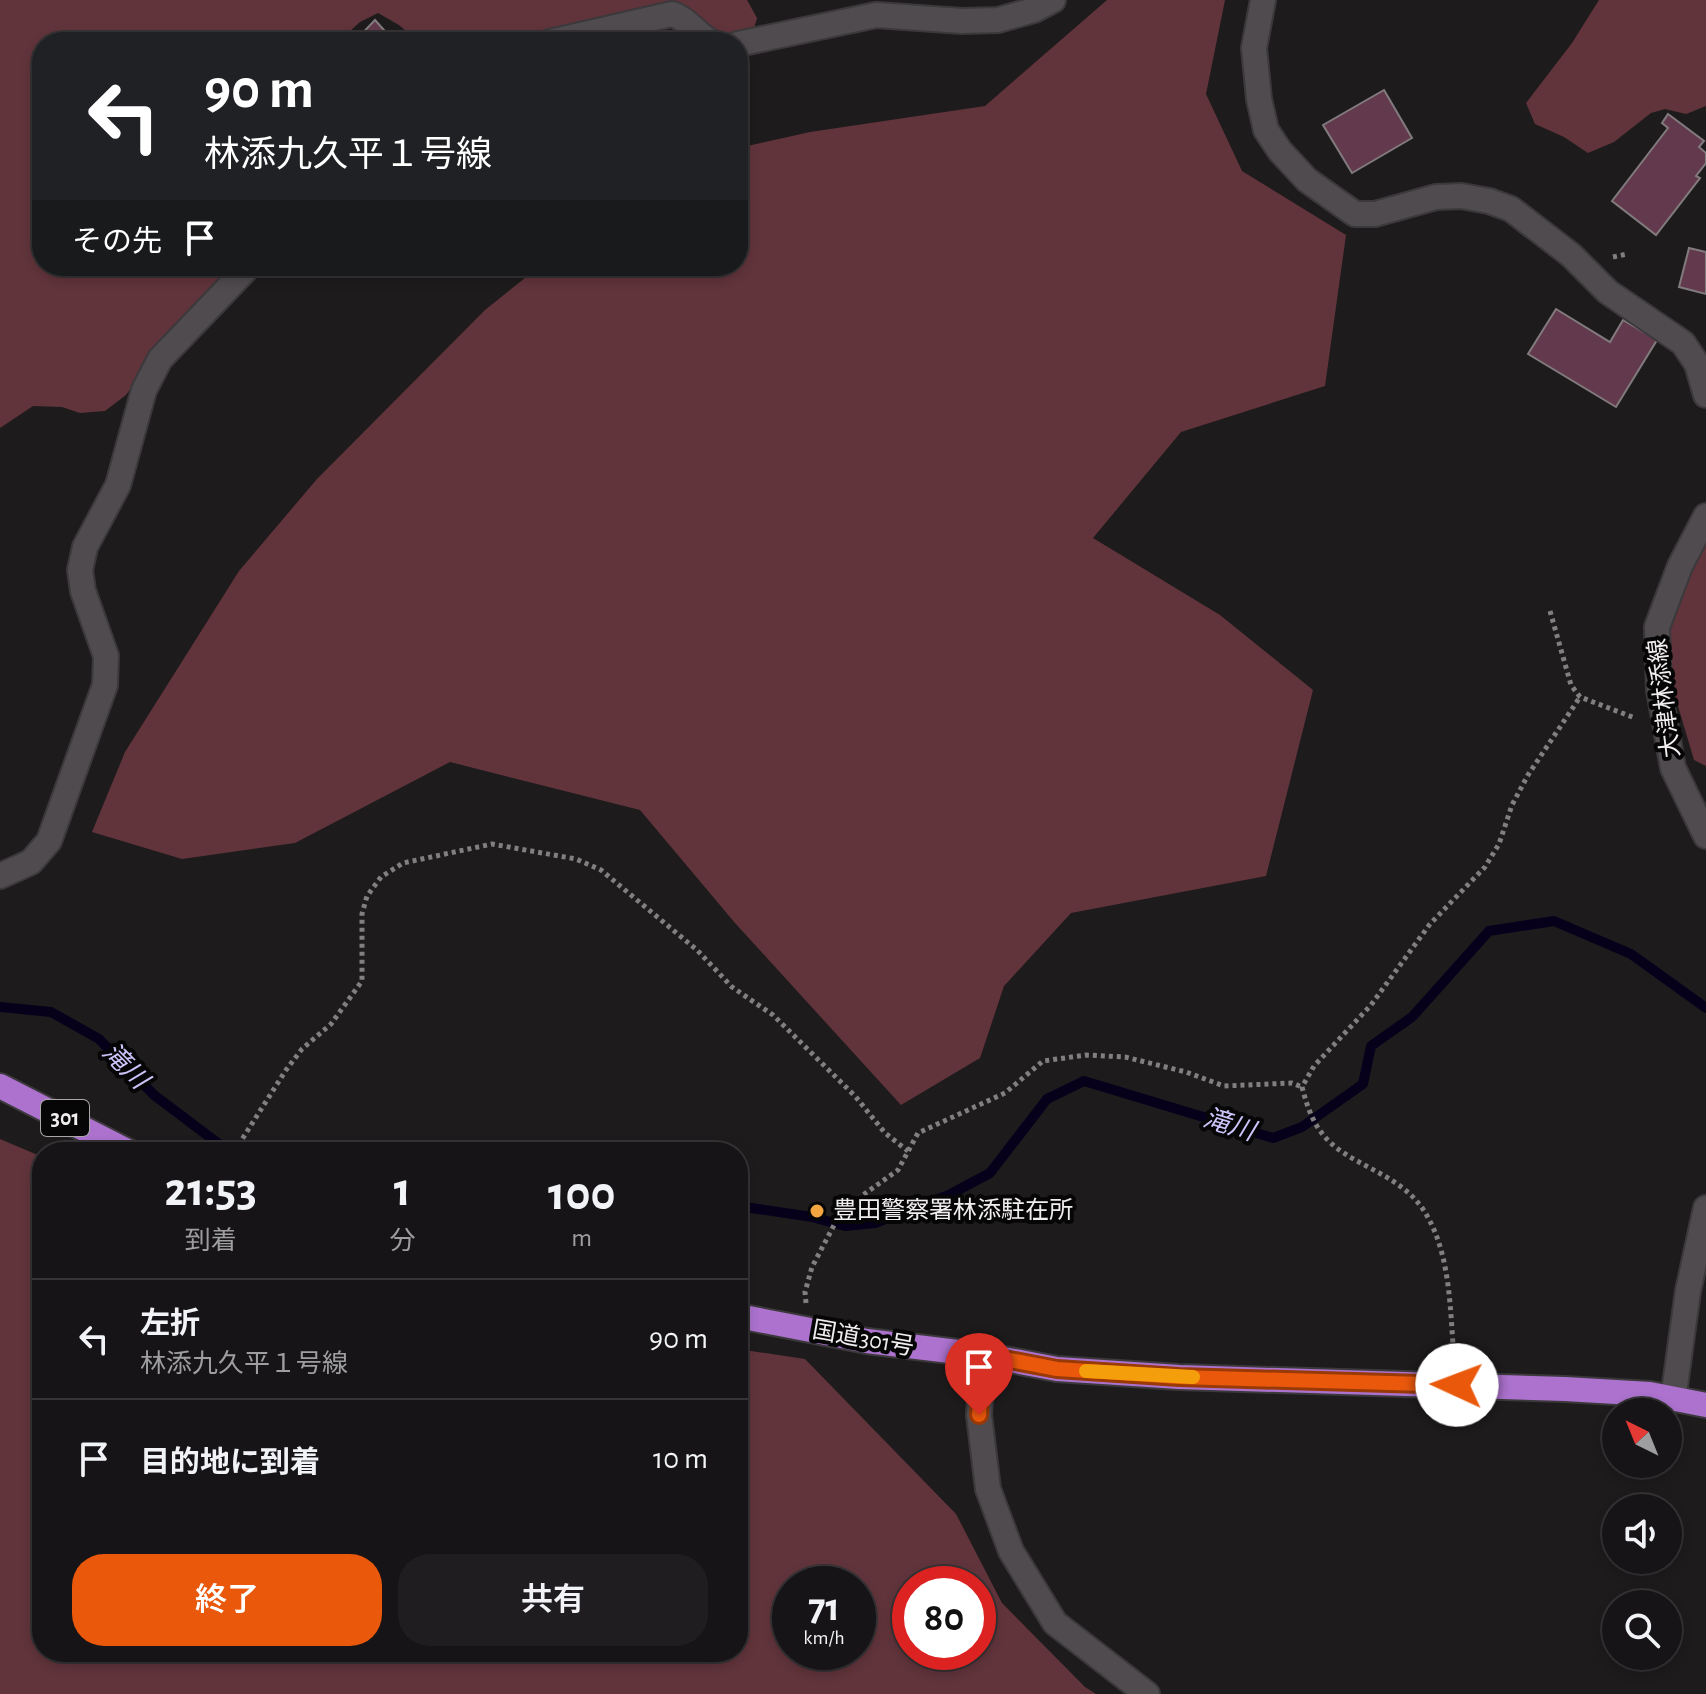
<!DOCTYPE html>
<html lang="ja">
<head>
<meta charset="utf-8">
<style>
	:root { --surface:#161416; --page:#1f1d1f; --text:#f1f3f6; --muted:#9e9ea1; --line:#353335; --accent:#ea580c }
	body { margin:0; font-family:"Alegreya Sans","Noto Sans JP",sans-serif; background:var(--page); color:var(--text); height:100vh; display:flex; flex-direction:column; font-size:30px; white-space:nowrap }
	* { box-sizing:border-box; margin:0 }
	p { font-size:26px; color:var(--muted) }
	.icon { flex:none; width:44px; height:44px; fill:none; stroke:currentColor; stroke-width:2; stroke-linecap:round; stroke-linejoin:round }
	.map { position:relative; flex:1; overflow:hidden }
	.panel { position:absolute; left:32px; top:1142px; width:716px; height:520px; display:flex; flex-direction:column; background:var(--surface); border-radius:32px; box-shadow:0 4px 12px #0003,0 0 0 2px var(--line) }
	.panel>* { flex:none }
	.top-card { position:absolute; left:32px; top:32px; width:716px; height:244px; border-radius:32px; box-shadow:0 4px 12px #0003,0 0 0 2px var(--line); background:#202124; color:#fff; overflow:hidden }
	.needle { width:52px; rotate:317deg }
	.buttons { position:absolute; left:1602px; top:1398px; display:grid; gap:16px }
	.buttons a { display:grid; place-items:center; width:80px; height:80px; border-radius:50%; background:var(--surface); box-shadow:0 4px 12px #0003,0 0 0 2px var(--line); font-size:40px }
	.speed { position:absolute; left:772px; top:1566px; display:flex; gap:16px; font-size:40px; font-weight:700; text-align:center }
	.speed>* { display:grid; place-content:center; width:104px; height:104px; border-radius:50%; background:var(--surface); box-shadow:0 4px 12px #0003,0 0 0 2px var(--line); line-height:1 }
	.speed small { font-size:20px; font-weight:400 }
	.speed .limit { border:12px solid #d22; background:#fff; color:#111 }
	.pin { position:absolute; display:grid; place-items:center; width:68px; height:68px; color:#fff; margin:-82px -34px; border-radius:50% 50% 50% 0; rotate:-45deg; box-shadow:0 0 8px #0007 }
	.pin .icon { rotate:45deg }
	.me { position:absolute; width:88px; margin:-44px; rotate:272deg; stroke-linejoin:round; filter:drop-shadow(0 0 6px #0008) }
	.turn { display:flex; align-items:center; gap:28px; height:168px; padding:0 40px; font-size:36px }
	.turn .icon { width:104px; height:104px; stroke-width:2.5 }
	.turn b { display:block; font-size:56px; line-height:68px }
	.then { display:flex; align-items:center; height:76px; padding:0 40px; background:#0003; gap:16px; font-size:30px }
	.eta { display:flex; justify-content:space-evenly; align-items:center; height:136px; text-align:center }
	.eta b { font-size:48px; font-weight:600; line-height:56px }
	.button { display:flex; gap:16px; margin-top:auto; padding:16px 40px }
	.button a { flex:1; height:92px; border-radius:32px; background:var(--accent); color:#fff; font-size:32px; font-weight:600; line-height:92px; text-align:center }
	.button a+a { background:var(--page); color:var(--text) }
	ul { padding:0; list-style:none }
	li { display:flex; align-items:center; gap:24px; height:120px; padding:0 40px; border-top:2px solid var(--line) }
	li div { flex:1 }
	li b { display:block; font-size:30px }
	li em { font-style:normal }
	.map>svg:first-child { display:block }
</style>
</head>
<body>
<div class="map">
<svg width="1706" height="1694" viewBox="0 0 1706 1694">
	<rect width="100%" height="100%" fill="#1e1b1d"/>
	<g fill="#61343b" fill-rule="evenodd">
		<path d="M 0,0 L 747,0 L 757,18 L 753,32 C 711,41 706,30 676,4 L 517,42 L 418,42 L 399,25 L 378,13 L 360,22 L 338,42 L 42,42 L 42,266 L 235,266 L 163,344 L 126,395 L 105,411 L 80,413 L 62,407 L 33,406 L 0,428 Z"/>
		<path d="M 1107,0 L 1225,0 L 1206,94 L 1242,171 L 1346,235 L 1325,386 L 1181,432 L 1093,538 L 1220,615 L 1313,690 L 1266,876 L 1071,913 L 1004,986 L 980,1058 L 901,1105 L 735,923 L 640,810 L 450,762 L 295,843 L 182,859 L 92,832 L 125,752 L 239,571 L 317,479 L 485,310 L 540,266 L 738,266 L 738,148 L 810,132 L 985,106 Z"/>
		<path d="M 1599,0 L 1706,0 L 1706,106 L 1686,114 L 1665,109 L 1651,113 L 1614,142 L 1588,153 L 1564,137 L 1535,124 L 1526,103 L 1572,43 Z"/>
		<path d="M 1706,533 L 1706,766 L 1694,760 L 1675,696 L 1667,638 L 1675,602 Z"/>
		<path d="M 0,1139 L 40,1156 L 42,1229 L 42,1652 L 416,1652 L 417,1656 L 557,1656 L 558,1652 L 738,1652 L 738,1349 L 805,1359 L 956,1514 L 1002,1603 L 1085,1687 L 1096,1694 L 0,1694 ZM 858,1584 L 858,1652 L 790,1652 L 790,1584 ZM 978,1584 L 978,1652 L 910,1652 L 910,1584 Z"/>
	</g>
	<g fill="none" stroke-linecap="round" stroke-linejoin="round">
		<g stroke="#07001b" stroke-width="10">
			<path d="M 0,1007 L 51,1012 L 99,1039 L 154,1095 L 223,1147 L 238,1152"/>
			<path d="M 738,1206 L 812,1217 L 845,1226 L 875,1223 L 949,1195 L 990,1173 L 1047,1099 L 1084,1081 L 1273,1138 L 1302,1127 L 1363,1084 L 1371,1046 L 1412,1017 L 1489,931 L 1554,921 L 1631,954 L 1706,1008"/>
		</g>
	</g>
	<g fill="#633a4d" stroke="#817b7d" stroke-width="2">
		<path d="M 375,20 L 392,39 L 389,42 L 354,42 Z"/>
		<path d="M 1384,90 L 1412,138 L 1352,173 L 1323,125 Z"/>
		<path d="M 1668,114 L 1704,141 L 1699,147 L 1706,153 L 1706,163 L 1696,176 L 1700,178 L 1656,235 L 1612,201 L 1668,128 L 1662,123 Z"/>
		<path d="M 1689,248 L 1706,252 L 1706,294 L 1679,287 Z"/>
		<path d="M 1556,309 L 1610,342 L 1623,320 L 1657,340 L 1616,407 L 1528,354 Z"/>
	</g>
	<g fill="none" stroke-linecap="round" stroke-linejoin="round">
		<defs>
			<g id="minor">
				<path d="M 1263,0 L 1254,48 L 1259,99 L 1266,130 L 1280,151 L 1307,180 L 1355,214 L 1375,214 L 1436,197 L 1461,196 L 1489,201 L 1511,209 L 1571,255 L 1608,292 L 1683,343 L 1697,364 L 1706,395"/>
				<path d="M 550,42 L 672,14 C 686,18 697,34 711,42"/>
				<path d="M 738,44 L 876,15 L 962,21 L 998,20 L 1034,10 L 1053,0"/>
				<path d="M 1706,516 L 1680,566 L 1657,627 L 1659,690 L 1673,768 L 1706,836"/>
				<path d="M 0,876 L 31,862 L 49,841 L 105,685 L 106,656 L 83,591 L 80,570 L 85,547 L 118,485 L 144,390 L 160,359 L 249,266"/>
				<path d="M 983,1355 L 979,1415 L 988,1489 L 1011,1551 L 1055,1623 L 1147,1694"/>
				<path d="M 1673,1400 L 1688,1291 L 1706,1208"/>
			</g>
			<g id="trunk">
				<path d="M 0,1086 L 129,1152"/>
				<path d="M 738,1316 L 867,1341 L 983,1355 L 1057,1369 L 1179,1377 L 1565,1389 L 1650,1394 L 1706,1405"/>
			</g>
		</defs>
		<use href="#minor" stroke="#3b393b" stroke-width="28"/>
		<use href="#trunk" stroke="#3b393b" stroke-width="28"/>
		<g stroke="#827f81" stroke-width="5" stroke-dasharray="4 4" stroke-linecap="butt">
			<path d="M 1613,257 L 1627,254"/>
			<path d="M 1550,611 L 1571,685 L 1580,697 L 1635,718"/>
			<path d="M 234,1152 L 286,1070 L 302,1049 L 331,1024 L 362,981 L 362,914 L 367,896 L 381,877 L 403,863 L 492,844 L 576,859 L 601,870 L 697,950 L 732,987 L 773,1015 L 855,1096 L 885,1133 L 908,1151"/>
			<path d="M 806,1303 L 805,1292 L 812,1267 L 842,1210 L 898,1170 L 918,1133 L 1005,1093 L 1043,1061 L 1086,1055 L 1125,1057 L 1186,1072 L 1224,1086 L 1292,1083 L 1302,1087"/>
			<path d="M 1454,1358 C 1450,1311 1451,1256 1426,1214 C 1401,1171 1345,1166 1321,1132 C 1311,1119 1306,1102 1302,1087 L 1314,1066 L 1371,1005 L 1430,924 L 1485,867 L 1499,844 L 1512,805 L 1528,775 L 1580,697"/>
		</g>
		<use href="#minor" stroke="#4f4b4e" stroke-width="24"/>
		<use href="#trunk" stroke="#ac72ce" stroke-width="24"/>
	</g>
	<g fill="none" stroke-linecap="round" stroke-linejoin="round">
		<defs>
			<path id="route" d="M 979,1415 L 983,1355 L 1057,1369 L 1179,1377 L 1457,1385"/>
		</defs>
		<use href="#route" stroke="#983908" stroke-width="20"/>
		<use href="#route" stroke="#ea580c" stroke-width="14"/>
		<path stroke="#f59e0b" stroke-width="14" d="M 1086,1371 L 1193,1377"/>
	</g>
	<circle fill="#f2a541" stroke="#070607" stroke-width="3" cx="817" cy="1211" r="8"/>
	<g text-anchor="middle" dominant-baseline="central" stroke-width="8" stroke-linejoin="round" paint-order="stroke">
		<rect fill="#070607" stroke="#aba8aa" stroke-width="2" x="41" y="1100" width="48" height="36" rx="6"/>
		<g font-size="22" font-weight="bold" fill="#f1eef0">
			<text x="65" y="1118">301</text>
		</g>
		<g font-size="24" fill="#f1eef0" stroke="#070607">
			<text transform="translate(1665 698) rotate(-97)">大津林添線</text>
			<text transform="translate(863 1339) rotate(10)">国道301号</text>
		</g>
		<g font-size="24" fill="#f1eef0" stroke="#070607" text-anchor="start">
			<text x="833" y="1211">豊田警察署林添駐在所</text>
		</g>
		<g font-size="26" font-style="italic" fill="#ccc3f9" stroke="#070607">
			<text transform="translate(125 1066) rotate(45)">滝川</text>
			<text transform="translate(1229 1125) rotate(17)">滝川</text>
		</g>
	</g>
</svg>
<div class="buttons">
<a><svg class="needle" viewBox="-14 -14 28 28"><path d="M0-13l5 13h-10z" fill="#e53935"/><path d="M0 13l5-13h-10z" fill="#9e9ea1"/></svg></a>
<a><svg class="icon" aria-label="sound" viewBox="0 0 24 24"><path d="M4 9h4l5-4v14l-5-4H4zM17 9q2 3 0 6"/></svg></a>
<a><svg class="icon" aria-label="search" viewBox="0 0 24 24"><circle cx="10" cy="10" r="6"/><path d="M15 15l6 6"/></svg></a>
</div>
<div class="speed"><div>71<small>km/h</small></div><div class="limit">80</div></div>
<div class="pin" style="left:979px;top:1415px;background:#d93025"><svg class="icon" aria-label="arrive" viewBox="0 0 24 24"><path d="M6 21V4h12l-3 4 3 4H6"/></svg></div>
<svg class="me" style="left:1457px;top:1385px" viewBox="-20 -20 40 40"><circle r="19" fill="#fff"/><path d="M0-13L10 11 0 6-10 11z" fill="#ea580c"/></svg>
<div class="top-card">
<div class="turn"><svg class="icon" aria-label="left" viewBox="0 0 24 24"><path d="M17 20v-9H6M10 6l-5 5 5 5"/></svg><div><b>90 m</b>林添九久平１号線</div></div>
<div class="then">その先<svg class="icon" aria-label="arrive" viewBox="0 0 24 24"><path d="M6 21V4h12l-3 4 3 4H6"/></svg></div>
</div>
<section class="panel">
<div class="eta">
<div><b>21:53</b><p>到着</p></div>
<div><b>1</b><p>分</p></div>
<div><b>100</b><p>m</p></div>
</div>
<ul>
<li><svg class="icon" aria-label="left" viewBox="0 0 24 24"><path d="M17 20v-9H6M10 6l-5 5 5 5"/></svg><div><b>左折</b><p>林添九久平１号線</p></div><em>90 m</em></li>
<li><svg class="icon" aria-label="arrive" viewBox="0 0 24 24"><path d="M6 21V4h12l-3 4 3 4H6"/></svg><div><b>目的地に到着</b></div><em>10 m</em></li>
</ul>
<div class="button"><a>終了</a><a>共有</a></div>
</section>
</div>
</body>
</html>
